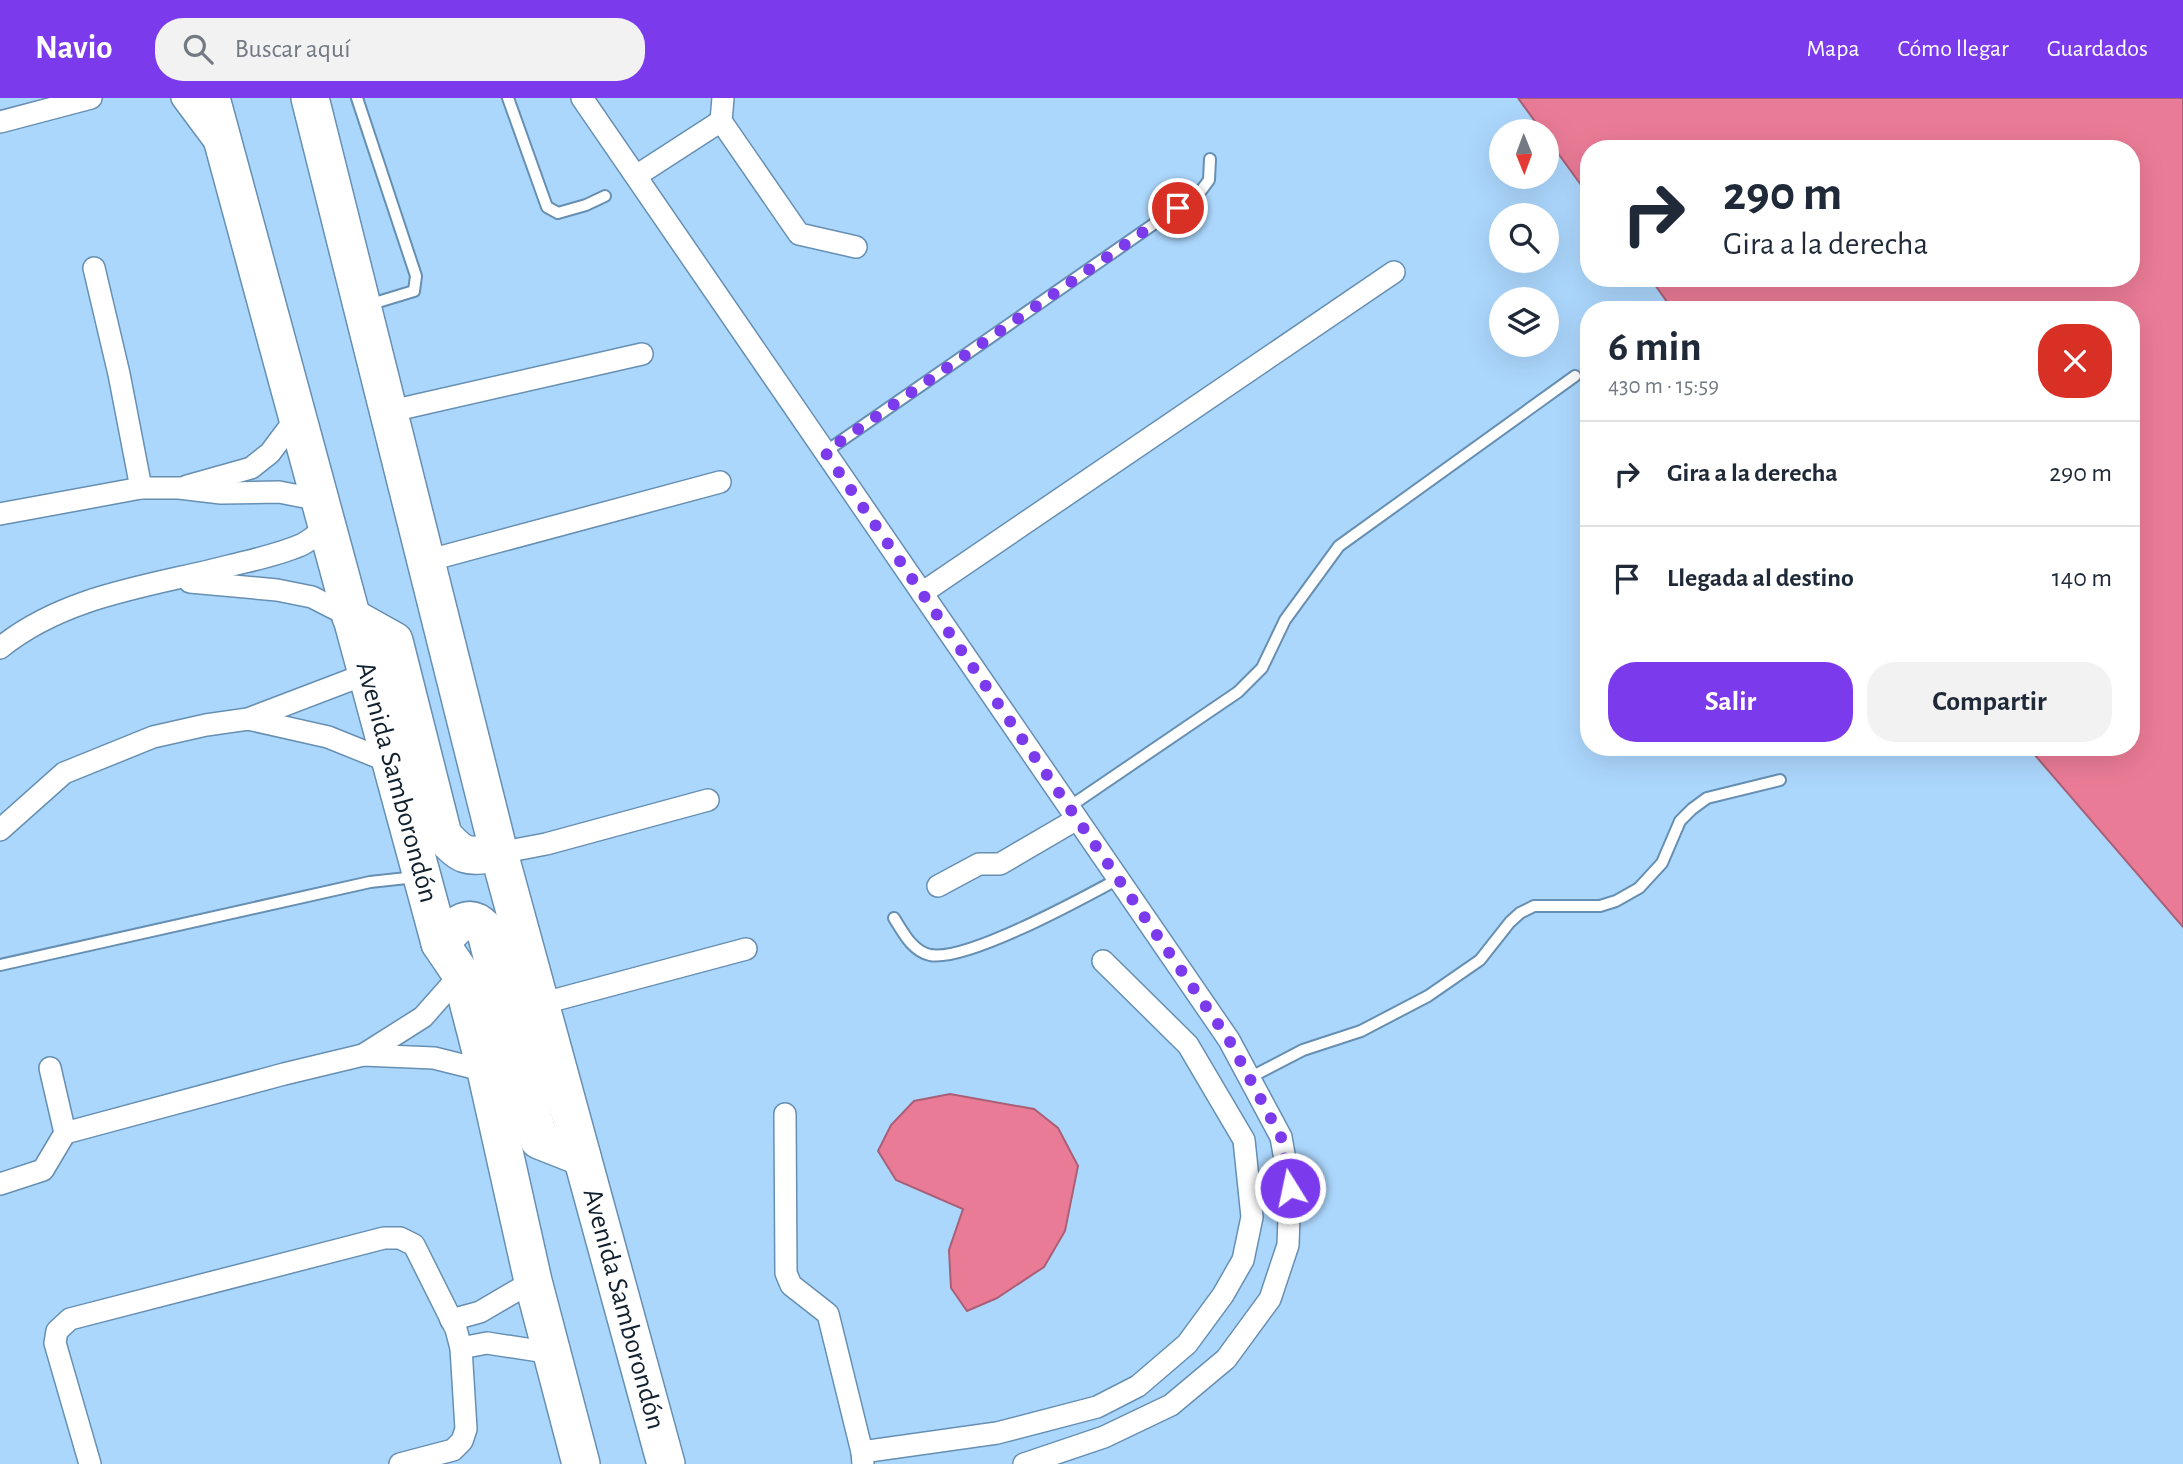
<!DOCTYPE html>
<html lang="es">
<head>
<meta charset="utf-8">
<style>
	:root { --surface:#fff; --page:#f2f2f3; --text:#1f2937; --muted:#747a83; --line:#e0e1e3; --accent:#7c3aed }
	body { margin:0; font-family:"Alegreya Sans",sans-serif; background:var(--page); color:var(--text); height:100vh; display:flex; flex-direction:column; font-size:26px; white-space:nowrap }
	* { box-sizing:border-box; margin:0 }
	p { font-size:23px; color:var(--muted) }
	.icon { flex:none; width:38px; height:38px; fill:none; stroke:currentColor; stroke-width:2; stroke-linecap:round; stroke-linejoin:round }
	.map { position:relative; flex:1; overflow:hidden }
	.side { position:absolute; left:1580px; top:203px; width:560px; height:455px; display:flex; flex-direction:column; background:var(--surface); border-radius:28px; box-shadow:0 7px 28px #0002 }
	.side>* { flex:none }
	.banner { position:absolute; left:1580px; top:42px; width:560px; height:147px; border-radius:28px; box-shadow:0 7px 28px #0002; background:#fff; color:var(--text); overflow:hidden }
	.needle { width:46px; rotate:179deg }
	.buttons { position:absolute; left:1489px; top:21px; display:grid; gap:14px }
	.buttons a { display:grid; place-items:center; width:70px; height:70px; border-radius:50%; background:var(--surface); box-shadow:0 7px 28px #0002; font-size:35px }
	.pin { position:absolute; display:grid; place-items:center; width:60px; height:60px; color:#fff; margin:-30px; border:4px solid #fff; border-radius:50%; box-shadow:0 2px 7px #0007 }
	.me { position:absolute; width:77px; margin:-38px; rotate:350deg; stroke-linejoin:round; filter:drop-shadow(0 0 5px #0008) }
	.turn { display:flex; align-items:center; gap:24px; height:147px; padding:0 28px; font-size:32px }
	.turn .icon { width:91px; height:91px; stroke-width:2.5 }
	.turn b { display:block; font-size:49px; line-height:60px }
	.round { display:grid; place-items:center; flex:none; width:74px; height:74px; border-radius:28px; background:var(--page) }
	.headline { display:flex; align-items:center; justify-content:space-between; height:119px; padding:0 28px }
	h1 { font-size:42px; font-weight:700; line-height:52px }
	.action { display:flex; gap:14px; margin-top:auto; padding:14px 28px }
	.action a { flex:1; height:80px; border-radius:28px; background:var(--accent); color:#fff; font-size:28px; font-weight:700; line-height:80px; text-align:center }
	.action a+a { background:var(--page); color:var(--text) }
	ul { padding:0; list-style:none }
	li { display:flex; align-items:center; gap:21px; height:105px; padding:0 28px; border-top:2px solid var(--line) }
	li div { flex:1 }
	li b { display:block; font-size:26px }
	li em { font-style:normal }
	header { display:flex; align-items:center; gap:42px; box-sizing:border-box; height:98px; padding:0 35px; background:var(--accent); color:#fff }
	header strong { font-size:33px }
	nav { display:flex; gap:38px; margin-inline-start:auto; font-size:24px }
	.search { width:490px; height:63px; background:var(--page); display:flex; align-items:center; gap:18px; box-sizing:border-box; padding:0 24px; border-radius:28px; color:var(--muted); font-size:26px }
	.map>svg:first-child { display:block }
</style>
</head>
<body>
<header>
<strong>Navio</strong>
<div class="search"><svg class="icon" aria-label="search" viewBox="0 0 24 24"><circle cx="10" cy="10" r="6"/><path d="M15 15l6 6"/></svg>Buscar aquí</div>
<nav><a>Mapa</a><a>Cómo llegar</a><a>Guardados</a></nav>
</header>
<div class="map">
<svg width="2183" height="1366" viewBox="0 0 2183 1366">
	<rect width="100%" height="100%" fill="#acd7fd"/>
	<g fill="#ea7b96" stroke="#a96077" stroke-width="2">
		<path d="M 1518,0 L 2183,0 L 2183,829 L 2028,649 L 2132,649 L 2132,212 L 1673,212 L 1650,180 L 2132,180 L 2132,51 L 1589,51 L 1589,98 L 1547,40 L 1547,33 L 1542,33 Z"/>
		<path d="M 950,996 L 1034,1011 L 1058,1030 L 1078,1068 L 1065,1133 L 1044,1169 L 997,1200 L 967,1213 L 951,1190 L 949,1152 L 963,1111 L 896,1082 L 878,1053 L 891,1027 L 914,1003 Z"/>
	</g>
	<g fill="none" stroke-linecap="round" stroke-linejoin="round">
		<defs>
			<g id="service">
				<path d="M 357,0 L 416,178 L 414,193 L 368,207"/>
				<path d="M 508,0 L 547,109 L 558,115 L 586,107 L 605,98"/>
				<path d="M 825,354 L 1200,94 L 1209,82 L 1210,61"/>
				<path d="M 1069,709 L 1238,594 L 1262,570 L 1285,522 L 1339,448 L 1575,278"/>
				<path d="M 894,820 C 903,834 912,853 930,857 C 967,864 1083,800 1118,781"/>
				<path d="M 0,867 L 370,784 L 416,779"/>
				<path d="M 1249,980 L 1303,952 L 1361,933 L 1428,898 L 1480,862 L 1510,824 L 1520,815 L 1534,808 L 1600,808 L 1616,803 L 1639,790 L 1662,765 L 1680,723 L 1692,711 L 1707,700 L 1780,682"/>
			</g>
			<g id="minor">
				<path d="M 182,0 L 214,43"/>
				<path d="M 582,0 L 1229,942 L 1281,1039 L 1290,1090 L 1288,1147 L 1270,1201 L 1226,1261 L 1171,1307 L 1104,1339 L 1024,1366"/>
				<path d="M 721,23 L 723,0"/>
				<path d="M 0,24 L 91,0"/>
				<path d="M 636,78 L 721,23 L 799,136 L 856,149"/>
				<path d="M 94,170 L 119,276 L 141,390 L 179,390 L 221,395 L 279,394 L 320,402"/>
				<path d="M 387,314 L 642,256"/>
				<path d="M 187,388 L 251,370 L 270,355 L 297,319"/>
				<path d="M 0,416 L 141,390"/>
				<path d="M 426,463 L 720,384"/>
				<path d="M 190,484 L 277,492 L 312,499 L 351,519"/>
				<path d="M 922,495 L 1394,174"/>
				<path d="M 0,550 C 65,497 151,488 229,468 C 252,462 278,457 301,447 C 310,443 318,435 327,429"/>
				<path d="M 248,621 L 328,639 L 390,664"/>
				<path d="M 0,732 L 64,675 L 153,639 L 206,627 L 248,621 L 366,576"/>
				<path d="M 499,755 L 546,746 L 708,702"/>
				<path d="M 938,788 L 979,766 L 1000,766 L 1077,721"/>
				<path d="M 540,906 L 746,851"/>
				<path d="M 363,957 L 423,919 L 461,876"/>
				<path d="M 50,970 L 65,1035"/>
				<path d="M 785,1016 L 786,1175 L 791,1187 L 828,1216 L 862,1354 L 863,1366"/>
				<path d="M 0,1086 L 43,1072 L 65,1035 L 284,976 L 363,957 L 434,960 L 486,973"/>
				<path d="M 451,1222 L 480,1214 L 533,1183"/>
				<path d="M 461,1250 L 487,1245 L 552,1255"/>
				<path d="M 862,1354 L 997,1335 L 1097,1309 L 1138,1288 L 1187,1246 L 1223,1197 L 1243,1162 L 1252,1119 L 1244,1042 L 1188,947 L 1103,863"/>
				<path d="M 90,1366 L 55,1245 L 57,1233 L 70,1221 L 384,1140 L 400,1140 L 414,1147 L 456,1231 L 461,1250 L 466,1331 L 462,1343 L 453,1352 L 400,1366"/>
			</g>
			<g id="trunk">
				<path id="s1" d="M 211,0 L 440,845 L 461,876 L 486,973 L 533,1183 L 581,1366"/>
				<path id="s2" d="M 310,0 L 499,755 L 666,1366"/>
				<path d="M 351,519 L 394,543 L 443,737 C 464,762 469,758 499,755"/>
				<path d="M 440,845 C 454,831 466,811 485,831 L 539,1042 L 582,1059"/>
			</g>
		</defs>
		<use href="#service" stroke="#668fb2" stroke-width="14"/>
		<use href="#minor" stroke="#668fb2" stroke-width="24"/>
		<use href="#trunk" stroke="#668fb2" stroke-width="40"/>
		<use href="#service" stroke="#fff" stroke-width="10"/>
		<use href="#minor" stroke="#fff" stroke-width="21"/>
		<use href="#trunk" stroke="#fff" stroke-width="37"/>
	</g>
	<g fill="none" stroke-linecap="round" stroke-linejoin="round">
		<path stroke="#7c3aed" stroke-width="12" stroke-dasharray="0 21.6" d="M 1178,110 L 825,354 L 1229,942 L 1281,1039 L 1290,1090"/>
	</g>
	<g text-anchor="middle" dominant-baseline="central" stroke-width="5" stroke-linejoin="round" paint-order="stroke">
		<g font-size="28" fill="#10202e" stroke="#c8e2f9">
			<text stroke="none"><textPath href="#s1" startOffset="709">Avenida Samborondón</textPath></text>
			<text stroke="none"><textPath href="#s2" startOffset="1251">Avenida Samborondón</textPath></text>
		</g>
	</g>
</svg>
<div class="buttons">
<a><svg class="needle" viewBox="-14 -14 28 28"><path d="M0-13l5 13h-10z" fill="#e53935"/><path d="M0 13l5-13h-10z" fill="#747a83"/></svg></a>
<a><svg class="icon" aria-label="search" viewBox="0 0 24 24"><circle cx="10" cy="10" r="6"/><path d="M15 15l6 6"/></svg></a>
<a><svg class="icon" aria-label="layers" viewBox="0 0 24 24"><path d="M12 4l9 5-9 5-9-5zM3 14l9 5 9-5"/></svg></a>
</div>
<div class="pin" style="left:1178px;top:110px;background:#d93025"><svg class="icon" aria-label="arrive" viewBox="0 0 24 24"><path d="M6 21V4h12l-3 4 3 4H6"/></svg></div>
<svg class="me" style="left:1290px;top:1090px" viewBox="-20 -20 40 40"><circle r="17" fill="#7c3aed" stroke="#fff" stroke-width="3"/><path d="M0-11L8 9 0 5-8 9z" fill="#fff"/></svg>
<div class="banner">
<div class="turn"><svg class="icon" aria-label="right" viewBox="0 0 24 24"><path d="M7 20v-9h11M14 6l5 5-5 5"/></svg><div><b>290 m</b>Gira a la derecha</div></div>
</div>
<section class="side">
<div class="headline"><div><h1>6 min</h1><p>430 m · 15:59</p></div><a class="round" style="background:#d93025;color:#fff"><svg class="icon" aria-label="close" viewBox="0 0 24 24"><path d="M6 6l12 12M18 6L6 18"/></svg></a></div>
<ul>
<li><svg class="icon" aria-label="right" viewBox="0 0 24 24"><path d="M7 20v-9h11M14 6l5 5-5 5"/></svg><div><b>Gira a la derecha</b></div><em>290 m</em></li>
<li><svg class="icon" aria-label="arrive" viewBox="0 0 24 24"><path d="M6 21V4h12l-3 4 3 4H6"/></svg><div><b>Llegada al destino</b></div><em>140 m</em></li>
</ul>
<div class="action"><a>Salir</a><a>Compartir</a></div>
</section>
</div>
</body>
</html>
